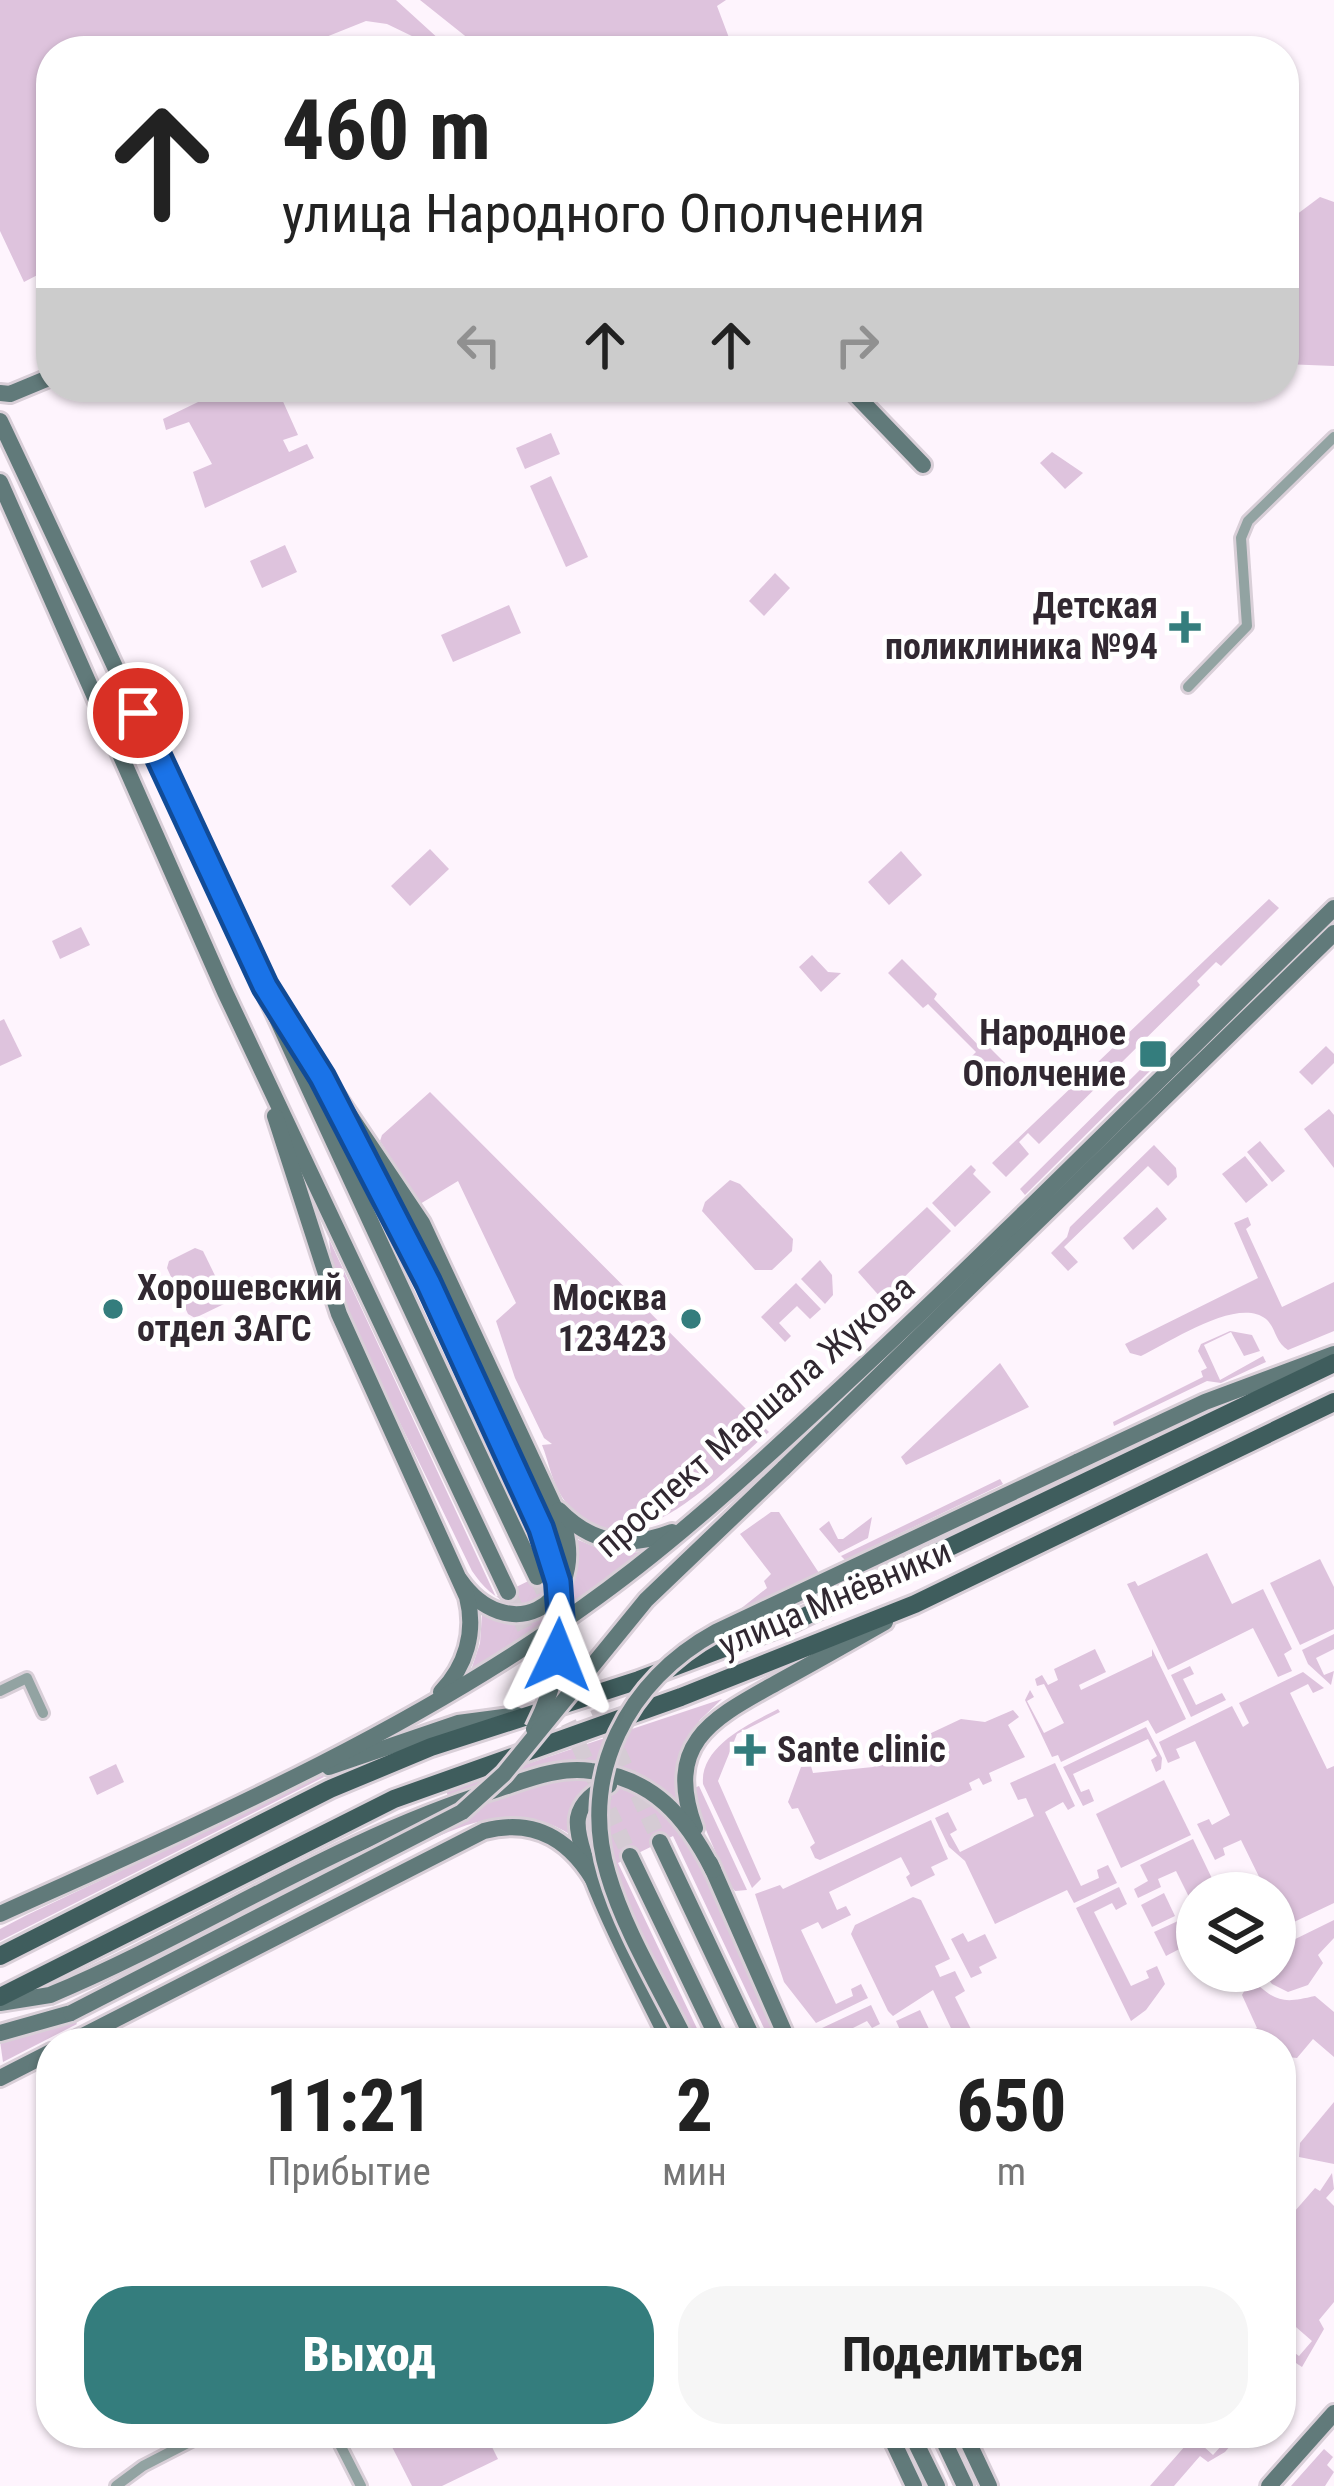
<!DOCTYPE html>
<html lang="ru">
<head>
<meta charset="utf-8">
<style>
	:root { --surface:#fff; --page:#f6f6f6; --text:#222; --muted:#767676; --accent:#347d7d }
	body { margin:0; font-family:"Roboto Condensed",sans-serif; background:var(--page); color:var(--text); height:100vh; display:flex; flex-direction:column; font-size:45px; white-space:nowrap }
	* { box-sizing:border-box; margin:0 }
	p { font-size:39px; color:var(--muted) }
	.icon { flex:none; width:66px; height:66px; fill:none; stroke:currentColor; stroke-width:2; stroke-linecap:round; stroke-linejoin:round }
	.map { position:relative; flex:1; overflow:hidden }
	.side { position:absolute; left:36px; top:2028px; width:1260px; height:420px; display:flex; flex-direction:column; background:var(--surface); border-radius:48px; box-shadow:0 3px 9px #0004 }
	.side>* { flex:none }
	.banner { position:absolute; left:36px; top:36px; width:1263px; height:366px; border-radius:48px; box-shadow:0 3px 9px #0004; background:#fff; color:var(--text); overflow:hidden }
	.tools { position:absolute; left:1176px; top:1872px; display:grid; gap:24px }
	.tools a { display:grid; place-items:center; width:120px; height:120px; border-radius:50%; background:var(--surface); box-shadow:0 3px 9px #0004; font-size:60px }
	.pin { position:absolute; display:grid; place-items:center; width:102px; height:102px; color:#fff; margin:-51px; border:6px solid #fff; border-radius:50%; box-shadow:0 3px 12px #0007 }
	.me { position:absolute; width:132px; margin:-66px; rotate:2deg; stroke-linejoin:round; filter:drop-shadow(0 0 9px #0008) }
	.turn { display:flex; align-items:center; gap:42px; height:252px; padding:0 48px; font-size:54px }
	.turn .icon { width:156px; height:156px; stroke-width:2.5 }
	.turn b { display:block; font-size:84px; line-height:102px }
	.lanes { display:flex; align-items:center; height:114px; padding:0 48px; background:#0003; justify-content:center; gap:60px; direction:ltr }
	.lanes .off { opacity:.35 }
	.eta { display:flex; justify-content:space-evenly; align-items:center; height:204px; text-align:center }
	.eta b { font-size:72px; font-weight:800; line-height:84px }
	.action { display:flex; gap:24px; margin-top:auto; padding:24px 48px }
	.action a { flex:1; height:138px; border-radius:48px; background:var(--accent); color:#fff; font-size:48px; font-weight:800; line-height:138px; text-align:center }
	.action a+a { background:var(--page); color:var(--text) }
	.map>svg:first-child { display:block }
</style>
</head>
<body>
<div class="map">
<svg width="1334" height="2486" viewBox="0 0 1334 2486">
	<rect width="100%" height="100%" fill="#fef4fd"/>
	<g fill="#dec3dd">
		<path d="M 0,0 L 396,0 L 452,51 L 425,51 L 416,38 L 387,24 L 366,21 L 291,51 L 51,51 L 51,268 L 24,282 L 0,231 Z"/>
		<path d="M 420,0 L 726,0 L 717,6 L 734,51 L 484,51 Z"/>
		<path d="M 1320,197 L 1334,202 L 1334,366 L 1284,364 L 1284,224 Z"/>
		<path d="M 229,387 L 266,387 L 272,401 L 281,397 L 298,435 L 283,440 L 289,452 L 307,444 L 314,458 L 205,508 L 193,472 L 212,464 L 189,422 L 166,430 L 163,419 Z"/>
		<path d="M 551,433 L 560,454 L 525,469 L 516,448 Z"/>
		<path d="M 1052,452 L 1083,473 L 1065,489 L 1040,463 Z"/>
		<path d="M 551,476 L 588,557 L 566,567 L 530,486 Z"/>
		<path d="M 285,545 L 297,572 L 262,588 L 250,561 Z"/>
		<path d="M 775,573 L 790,588 L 764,616 L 749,601 Z"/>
		<path d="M 509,605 L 521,633 L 453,662 L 441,635 Z"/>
		<path d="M 430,849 L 449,869 L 410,906 L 391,886 Z"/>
		<path d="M 901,851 L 922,875 L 889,905 L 868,882 Z"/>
		<path d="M 1269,899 L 1279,908 L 1221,966 L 1216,962 L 1197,981 L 1200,985 L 1039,1144 L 1028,1133 L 1019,1142 L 1029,1154 L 1006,1177 L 992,1163 Z"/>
		<path d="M 81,927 L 90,945 L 60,959 L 52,941 Z"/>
		<path d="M 812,955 L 828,972 L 841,973 L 821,992 L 799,967 Z"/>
		<path d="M 902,959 L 937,994 L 934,999 L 981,1048 L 986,1044 L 1007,1065 L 994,1078 L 972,1056 L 976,1052 L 928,1004 L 923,1008 L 888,973 Z"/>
		<path d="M 4,1019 L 22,1056 L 0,1066 L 0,1021 Z"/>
		<path d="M 1326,1046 L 1334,1054 L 1334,1063 L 1312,1085 L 1299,1072 Z"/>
		<path d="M 1155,1055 L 1161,1060 L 1025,1195 L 1020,1189 Z"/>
		<path d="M 430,1092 L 769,1432 C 720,1474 620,1587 562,1497 C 551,1480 549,1462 542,1445 L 552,1444 L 544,1438 L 515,1378 L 496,1321 L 516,1303 L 458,1181 L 420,1204 L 380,1141 L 382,1135 Z"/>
		<path d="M 1329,1109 L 1334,1115 L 1334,1168 L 1304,1129 Z"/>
		<path d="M 1260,1141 L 1285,1171 L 1272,1182 L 1247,1152 Z"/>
		<path d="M 1154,1145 L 1176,1168 L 1177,1177 L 1168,1186 L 1148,1166 L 1064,1247 L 1078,1262 L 1068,1271 L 1051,1253 L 1067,1237 L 1070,1227 Z"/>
		<path d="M 1245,1156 L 1268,1185 L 1246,1203 L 1222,1174 Z"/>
		<path d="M 971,1165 L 976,1170 L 973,1174 L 991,1192 L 955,1227 L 932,1203 Z"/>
		<path d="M 730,1180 L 740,1184 L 793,1239 L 792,1251 L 772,1270 L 755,1270 L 702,1211 L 705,1202 Z"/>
		<path d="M 927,1207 L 951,1231 L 882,1299 L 858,1272 Z"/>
		<path d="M 1157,1207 L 1167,1219 L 1133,1250 L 1123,1238 Z"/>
		<path d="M 1248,1217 L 1251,1225 L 1246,1229 L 1282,1307 L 1334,1282 L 1334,1331 L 1288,1350 C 1275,1342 1276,1328 1266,1319 C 1237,1296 1169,1343 1141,1356 L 1130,1353 L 1125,1344 L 1258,1278 L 1234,1223 Z"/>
		<path d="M 329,1239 L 496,1597 L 559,1566 L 557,1586 L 528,1608 C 502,1604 487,1593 472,1571 L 346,1312 L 333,1275 Z"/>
		<path d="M 195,1248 L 203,1251 L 226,1298 L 224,1304 L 195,1318 L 188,1314 L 167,1268 L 169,1261 Z"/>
		<path d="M 820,1260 L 832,1275 L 833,1295 L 825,1304 L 801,1279 Z"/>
		<path d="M 796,1283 L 821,1309 L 810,1319 L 797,1306 L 779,1323 L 791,1336 L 785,1342 L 761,1317 Z"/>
		<path d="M 1230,1331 L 1252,1335 L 1260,1351 L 1244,1356 L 1231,1332 L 1204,1345 L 1220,1380 L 1263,1356 L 1266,1362 L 1221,1383 L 1207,1381 L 1114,1426 L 1113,1422 L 1203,1377 L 1201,1371 L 1207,1368 L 1198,1351 L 1201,1344 Z"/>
		<path d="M 1000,1363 L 1029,1407 L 906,1465 L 901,1457 Z"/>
		<path d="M 1000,1479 L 1003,1484 L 845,1560 L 841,1556 Z"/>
		<path d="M 771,1512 L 779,1512 L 819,1573 L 734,1614 L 767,1588 L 764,1581 L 771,1574 L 740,1534 Z"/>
		<path d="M 872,1517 L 868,1538 L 839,1553 L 819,1529 L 829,1521 L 838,1539 L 843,1539 Z"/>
		<path d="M 576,1539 L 610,1553 L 645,1552 L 578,1602 L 470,1673 L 480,1643 L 482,1614 C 540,1646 585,1597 576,1539 Z"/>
		<path d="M 1207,1553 L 1232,1604 L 1263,1589 L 1292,1649 L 1284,1654 L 1292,1671 L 1278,1677 L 1253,1628 L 1168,1670 L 1127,1584 L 1135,1581 L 1138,1586 Z"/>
		<path d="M 1320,1559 L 1334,1587 L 1334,1629 L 1300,1645 L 1270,1583 Z"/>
		<path d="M 1334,1634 L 1334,1649 L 1316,1658 L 1324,1675 L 1334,1671 L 1331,1685 L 1308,1664 L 1302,1650 Z"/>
		<path d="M 1095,1649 L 1106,1672 L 1079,1685 L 1081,1690 L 1152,1656 L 1152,1649 L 1186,1719 L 1156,1734 L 1148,1720 L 1061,1762 L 1058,1755 L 1052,1757 L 1025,1700 L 1030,1690 L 1034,1697 L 1027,1701 L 1044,1733 L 1064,1723 L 1044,1684 L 1037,1686 L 1035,1679 L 1042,1675 L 1048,1685 L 1058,1680 L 1054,1669 Z"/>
		<path d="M 1190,1666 L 1194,1674 L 1183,1679 L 1196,1705 L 1222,1693 L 1226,1700 L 1191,1717 L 1171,1675 Z"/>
		<path d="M 1303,1672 L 1324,1688 L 1313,1693 L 1308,1684 L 1290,1693 L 1327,1769 L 1334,1766 L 1334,1903 L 1275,1931 L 1275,1893 L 1267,1893 L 1241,1840 L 1223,1848 L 1225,1855 L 1215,1860 L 1197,1824 L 1209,1819 L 1212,1825 L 1230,1815 L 1195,1741 L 1176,1749 L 1180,1758 L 1168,1763 L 1159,1742 L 1232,1706 L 1243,1727 L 1249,1723 L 1239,1703 Z"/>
		<path d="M 722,1699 L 700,1720 L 684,1746 L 677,1800 L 632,1774 L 541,1768 L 448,1796 L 446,1791 Z"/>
		<path d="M 778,1709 L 780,1712 L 737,1734 L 718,1781 L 761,1879 L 752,1888 L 703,1784 C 700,1746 749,1724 778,1709 Z"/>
		<path d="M 1013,1710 L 1019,1717 L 1008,1725 L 1025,1757 L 989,1773 L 992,1781 L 983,1785 L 979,1778 L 969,1783 L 972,1790 L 820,1860 L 815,1858 L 810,1847 L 815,1843 L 798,1808 L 792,1809 L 788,1802 L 801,1767 L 811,1766 L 813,1773 L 873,1767 L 879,1764 L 878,1758 L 961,1719 L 985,1722 Z"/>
		<path d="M 1146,1727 L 1162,1758 L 1161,1769 L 1156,1772 L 1151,1760 L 1157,1756 L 1148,1739 L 1073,1774 L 1081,1792 L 1089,1789 L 1094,1801 L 1083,1806 L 1063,1767 Z"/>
		<path d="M 1055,1763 L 1075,1806 L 1068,1810 L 1063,1802 L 1045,1812 L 1081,1886 L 1099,1878 L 1097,1870 L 1108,1865 L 1117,1883 L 1074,1903 L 1067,1890 L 995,1924 L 965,1861 L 949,1847 L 935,1818 L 948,1812 L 957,1830 L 950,1834 L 960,1852 L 1034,1816 L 1026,1798 L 1018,1800 L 1010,1783 Z"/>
		<path d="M 116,1764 L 124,1782 L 97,1795 L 89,1777 Z"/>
		<path d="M 323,1775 L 324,1777 L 0,1941 L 0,1929 L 27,1915 Z"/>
		<path d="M 560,1778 L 599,1779 L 574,1804 L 571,1835 C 502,1791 436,1839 373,1869 L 362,1849 L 482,1800 Z"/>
		<path d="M 1164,1780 L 1191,1835 L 1121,1868 L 1096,1814 Z"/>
		<path d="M 617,1786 L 626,1786 L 672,1815 L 699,1861 L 782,2043 L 771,2043 L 673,1836 L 618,1863 L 704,2043 L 694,2043 L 665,2016 L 584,1834 L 584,1815 L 608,1790 Z"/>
		<path d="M 699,1786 L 747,1890 L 735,1891 L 729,1884 L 698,1811 L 694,1788 Z"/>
		<path d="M 931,1820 L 948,1859 L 931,1867 L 935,1875 L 911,1887 L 906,1877 L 910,1874 L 901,1857 L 829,1892 L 837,1910 L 846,1906 L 851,1915 L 822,1929 L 818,1922 L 801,1930 L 836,2004 L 853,1996 L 851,1989 L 861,1984 L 868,1998 L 816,2023 L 784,1982 L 755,1894 L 780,1885 L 783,1889 Z"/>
		<path d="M 1193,1839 L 1219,1893 L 1197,1893 L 1197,1913 L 1176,1871 L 1158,1879 L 1161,1887 L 1138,1898 L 1134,1889 L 1148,1881 L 1140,1865 Z"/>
		<path d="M 1119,1887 L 1127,1904 L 1116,1910 L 1112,1903 L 1094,1912 L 1131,1986 L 1149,1978 L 1146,1971 L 1157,1966 L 1165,1984 L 1146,2010 L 1131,2021 L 1076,1908 Z"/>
		<path d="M 1164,1893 L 1175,1916 L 1152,1927 L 1141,1905 Z"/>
		<path d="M 913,1897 L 921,1900 L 950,1959 L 935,1966 L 940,1977 L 955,1971 L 965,1991 L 955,1997 L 978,2043 L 958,2043 L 933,1990 L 893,2016 L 888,2011 L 851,1934 L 855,1925 Z"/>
		<path d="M 1334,1920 L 1334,1938 L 1318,1955 L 1323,1963 L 1308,1985 L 1288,1992 L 1272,1984 L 1262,1971 L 1275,1971 L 1275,1949 Z"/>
		<path d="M 1178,1921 L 1189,1944 L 1166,1956 L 1154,1932 Z"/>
		<path d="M 963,1933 L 968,1942 L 985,1934 L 997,1958 L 979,1967 L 982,1973 L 971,1978 L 951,1939 Z"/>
		<path d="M 1257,1984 C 1278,2004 1288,2002 1315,1996 L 1334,2012 L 1334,2057 L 1313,2039 L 1297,2058 L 1287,2057 L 1287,2068 L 1281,2077 L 1281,2043 L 1227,2043 L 1257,2028 L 1242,1995 L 1247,1986 Z"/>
		<path d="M 871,2005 L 880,2024 L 872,2028 L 867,2021 L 851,2029 L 856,2043 L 804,2043 L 805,2036 Z"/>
		<path d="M 920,2010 L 930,2031 L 906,2043 L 896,2021 Z"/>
		<path d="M 74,2020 L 77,2024 L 3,2062 L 0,2041 Z"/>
		<path d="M 1334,2102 L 1334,2164 L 1299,2157 L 1300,2143 Z"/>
		<path d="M 1332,2173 L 1334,2189 L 1326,2198 L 1334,2206 L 1334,2302 L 1319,2320 L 1324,2329 L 1302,2367 L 1284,2355 L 1289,2349 L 1299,2356 L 1312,2341 L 1281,2314 L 1281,2227 L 1315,2188 L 1320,2191 Z"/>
		<path d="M 405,2433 L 485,2433 L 498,2459 L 442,2486 L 412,2486 L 389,2441 Z"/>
		<path d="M 1233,2433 L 1241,2433 L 1225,2452 L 1208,2462 L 1200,2456 L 1174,2486 L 1150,2486 L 1193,2437 L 1213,2455 Z"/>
		<path d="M 1324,2449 L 1333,2457 L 1327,2465 L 1334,2472 L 1325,2486 L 1291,2486 Z"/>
	</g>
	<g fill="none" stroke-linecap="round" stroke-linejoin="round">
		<g stroke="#d5cbd4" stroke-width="16" stroke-dasharray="16 8" stroke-linecap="butt">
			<path d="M 537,1577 L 660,1842"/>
			<path d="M 508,1592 L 630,1856"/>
		</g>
		<defs>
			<g id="street">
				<path d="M 1188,687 L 1247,626 L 1241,538 L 1248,521 L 1334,437"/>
				<path d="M 0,1691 L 27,1678 L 43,1713"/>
				<path d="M 334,2433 L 361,2486"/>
				<path d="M 116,2486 L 143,2466 L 207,2433"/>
			</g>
			<g id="secondary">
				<path d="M 848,387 L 923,465"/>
				<path d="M 0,393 L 10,394 L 51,377"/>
				<path d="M 0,421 C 182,805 354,1194 537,1577"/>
				<path d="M 0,482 L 225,992 L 508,1592"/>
				<path d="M 297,1037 L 422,1223 L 565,1530 C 585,1609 506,1646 460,1580"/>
				<path d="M 275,1116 L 339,1314 L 467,1597 C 476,1632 466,1666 441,1692"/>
				<path d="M 348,1126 L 446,1318"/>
				<path d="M 1077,1462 L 1205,1402 L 1334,1354"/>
				<path d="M 783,1469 L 1334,933"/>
				<path d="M 559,1510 C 592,1544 628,1549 672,1532"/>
				<path d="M 329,1767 L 458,1723 L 517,1715"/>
				<path d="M 609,1785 C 595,1792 581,1801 578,1818 C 572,1857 650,2000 670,2043"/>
				<path d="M 695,1828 C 663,1741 714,1718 780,1681 C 815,1662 850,1642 885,1622"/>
				<path d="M 660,1842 L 755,2043"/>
				<path d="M 630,1856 L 720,2043"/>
				<path d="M 710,1863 L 789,2043"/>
				<path d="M 0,1914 C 199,1824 407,1734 585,1606 C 671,1545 749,1473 827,1401 C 1000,1241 1165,1073 1334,908"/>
				<path d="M 0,2003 L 50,1995 C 200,1932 336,1840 492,1791 C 524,1781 556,1766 591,1771 C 653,1778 686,1817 713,1870"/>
				<path d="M 0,2033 L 71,2013"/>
				<path d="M 69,2043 L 484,1831 C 537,1817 573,1842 598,1888"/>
				<path d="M 0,2078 L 51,2052"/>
				<path d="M 889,2433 L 914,2486"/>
				<path d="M 911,2433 L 937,2486"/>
				<path d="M 940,2433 L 965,2486"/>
				<path d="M 964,2433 L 989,2486"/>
				<path d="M 1269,2486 L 1334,2413"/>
			</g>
			<g id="primary">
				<path d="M 0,1956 L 330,1789 L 431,1747 L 639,1680 L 793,1622 L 1334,1363"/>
				<path d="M 0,1997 L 394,1799 L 681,1697 L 915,1604 L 1334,1402"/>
			</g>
		</defs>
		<use href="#street" stroke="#d9cfd8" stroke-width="16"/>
		<use href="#secondary" stroke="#d9cfd8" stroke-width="22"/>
		<use href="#primary" stroke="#d9cfd8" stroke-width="24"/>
		<use href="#street" stroke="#92a3a2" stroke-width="10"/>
		<use href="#secondary" stroke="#617a7a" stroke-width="16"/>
		<use href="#primary" stroke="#3f5d5d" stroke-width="18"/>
		<defs>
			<g id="secondary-bridge">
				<path d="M 446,1318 C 468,1366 490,1414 512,1462 C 555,1558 585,1627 534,1729"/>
				<path d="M 71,2013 L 462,1812 L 504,1774 L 646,1600 L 783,1469"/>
				<path d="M 687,2043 C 661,1990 624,1930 608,1874 C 578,1774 628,1680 716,1632 L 1077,1462"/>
			</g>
		</defs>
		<use href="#secondary-bridge" stroke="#d9cfd8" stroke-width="22" stroke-linecap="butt"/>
		<use href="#secondary-bridge" stroke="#617a7a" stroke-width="16"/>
	</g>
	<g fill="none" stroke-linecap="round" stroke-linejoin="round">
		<defs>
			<path id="route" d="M 138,713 L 265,986 L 322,1077 L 428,1282 L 541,1528 L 558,1582 L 561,1624 L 558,1655"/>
		</defs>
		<use href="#route" stroke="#114b97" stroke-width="30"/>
		<use href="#route" stroke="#1a73e8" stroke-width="21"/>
	</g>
	<g fill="#347d7d" stroke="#fff" stroke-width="4.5">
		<path d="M1179 609h12v12h12v12h-12v12h-12v-12h-12v-12h12z"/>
		<rect x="1138" y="1039" width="30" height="30" rx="6"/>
		<circle cx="113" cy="1309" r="12"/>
		<circle cx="691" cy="1319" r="12"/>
		<path d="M744 1732h12v12h12v12h-12v12h-12v-12h-12v-12h12z"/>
	</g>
	<g text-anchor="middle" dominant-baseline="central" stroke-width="9" stroke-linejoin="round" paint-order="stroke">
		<g font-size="36" font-weight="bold" fill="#312831" stroke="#fff" text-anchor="end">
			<text x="1158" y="606">Детская<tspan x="1158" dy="41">поликлиника №94</tspan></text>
			<text x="1126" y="1033">Народное<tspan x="1126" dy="41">Ополчение</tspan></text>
			<text x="137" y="1288" text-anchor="start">Хорошевский<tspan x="137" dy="41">отдел ЗАГС</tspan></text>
			<text x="667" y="1298">Москва<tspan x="667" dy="41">123423</tspan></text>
			<text x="777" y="1750" text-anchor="start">Sante clinic</text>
		</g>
		<g font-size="36" fill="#312831" stroke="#fff">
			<text transform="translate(755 1416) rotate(-41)">проспект Маршала Жукова</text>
			<text transform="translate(835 1598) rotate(-23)">улица Мнёвники</text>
		</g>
	</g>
</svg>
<div class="tools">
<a><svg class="icon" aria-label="layers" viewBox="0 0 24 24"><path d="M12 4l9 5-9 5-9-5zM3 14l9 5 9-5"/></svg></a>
</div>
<div class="pin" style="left:138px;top:713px;background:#d93025"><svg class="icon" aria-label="arrive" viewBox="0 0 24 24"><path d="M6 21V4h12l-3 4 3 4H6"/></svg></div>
<svg class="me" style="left:558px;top:1655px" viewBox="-20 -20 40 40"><path d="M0-17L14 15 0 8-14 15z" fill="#1a73e8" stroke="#fff" stroke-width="4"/></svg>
<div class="banner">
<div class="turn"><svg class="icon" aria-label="ahead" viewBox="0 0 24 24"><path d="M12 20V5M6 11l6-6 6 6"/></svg><div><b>460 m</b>улица Народного Ополчения</div></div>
<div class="lanes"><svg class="icon off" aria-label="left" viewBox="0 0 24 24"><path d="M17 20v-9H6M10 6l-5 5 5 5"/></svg><svg class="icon" aria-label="ahead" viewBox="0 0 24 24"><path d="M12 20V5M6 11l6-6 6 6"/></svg><svg class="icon" aria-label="ahead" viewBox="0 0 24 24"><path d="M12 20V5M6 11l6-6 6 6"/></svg><svg class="icon off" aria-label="right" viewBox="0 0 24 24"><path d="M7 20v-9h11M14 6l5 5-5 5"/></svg></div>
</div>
<section class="side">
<div class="eta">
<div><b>11:21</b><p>Прибытие</p></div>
<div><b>2</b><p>мин</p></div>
<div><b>650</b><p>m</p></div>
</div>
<div class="action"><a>Выход</a><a>Поделиться</a></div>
</section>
</div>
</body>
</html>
